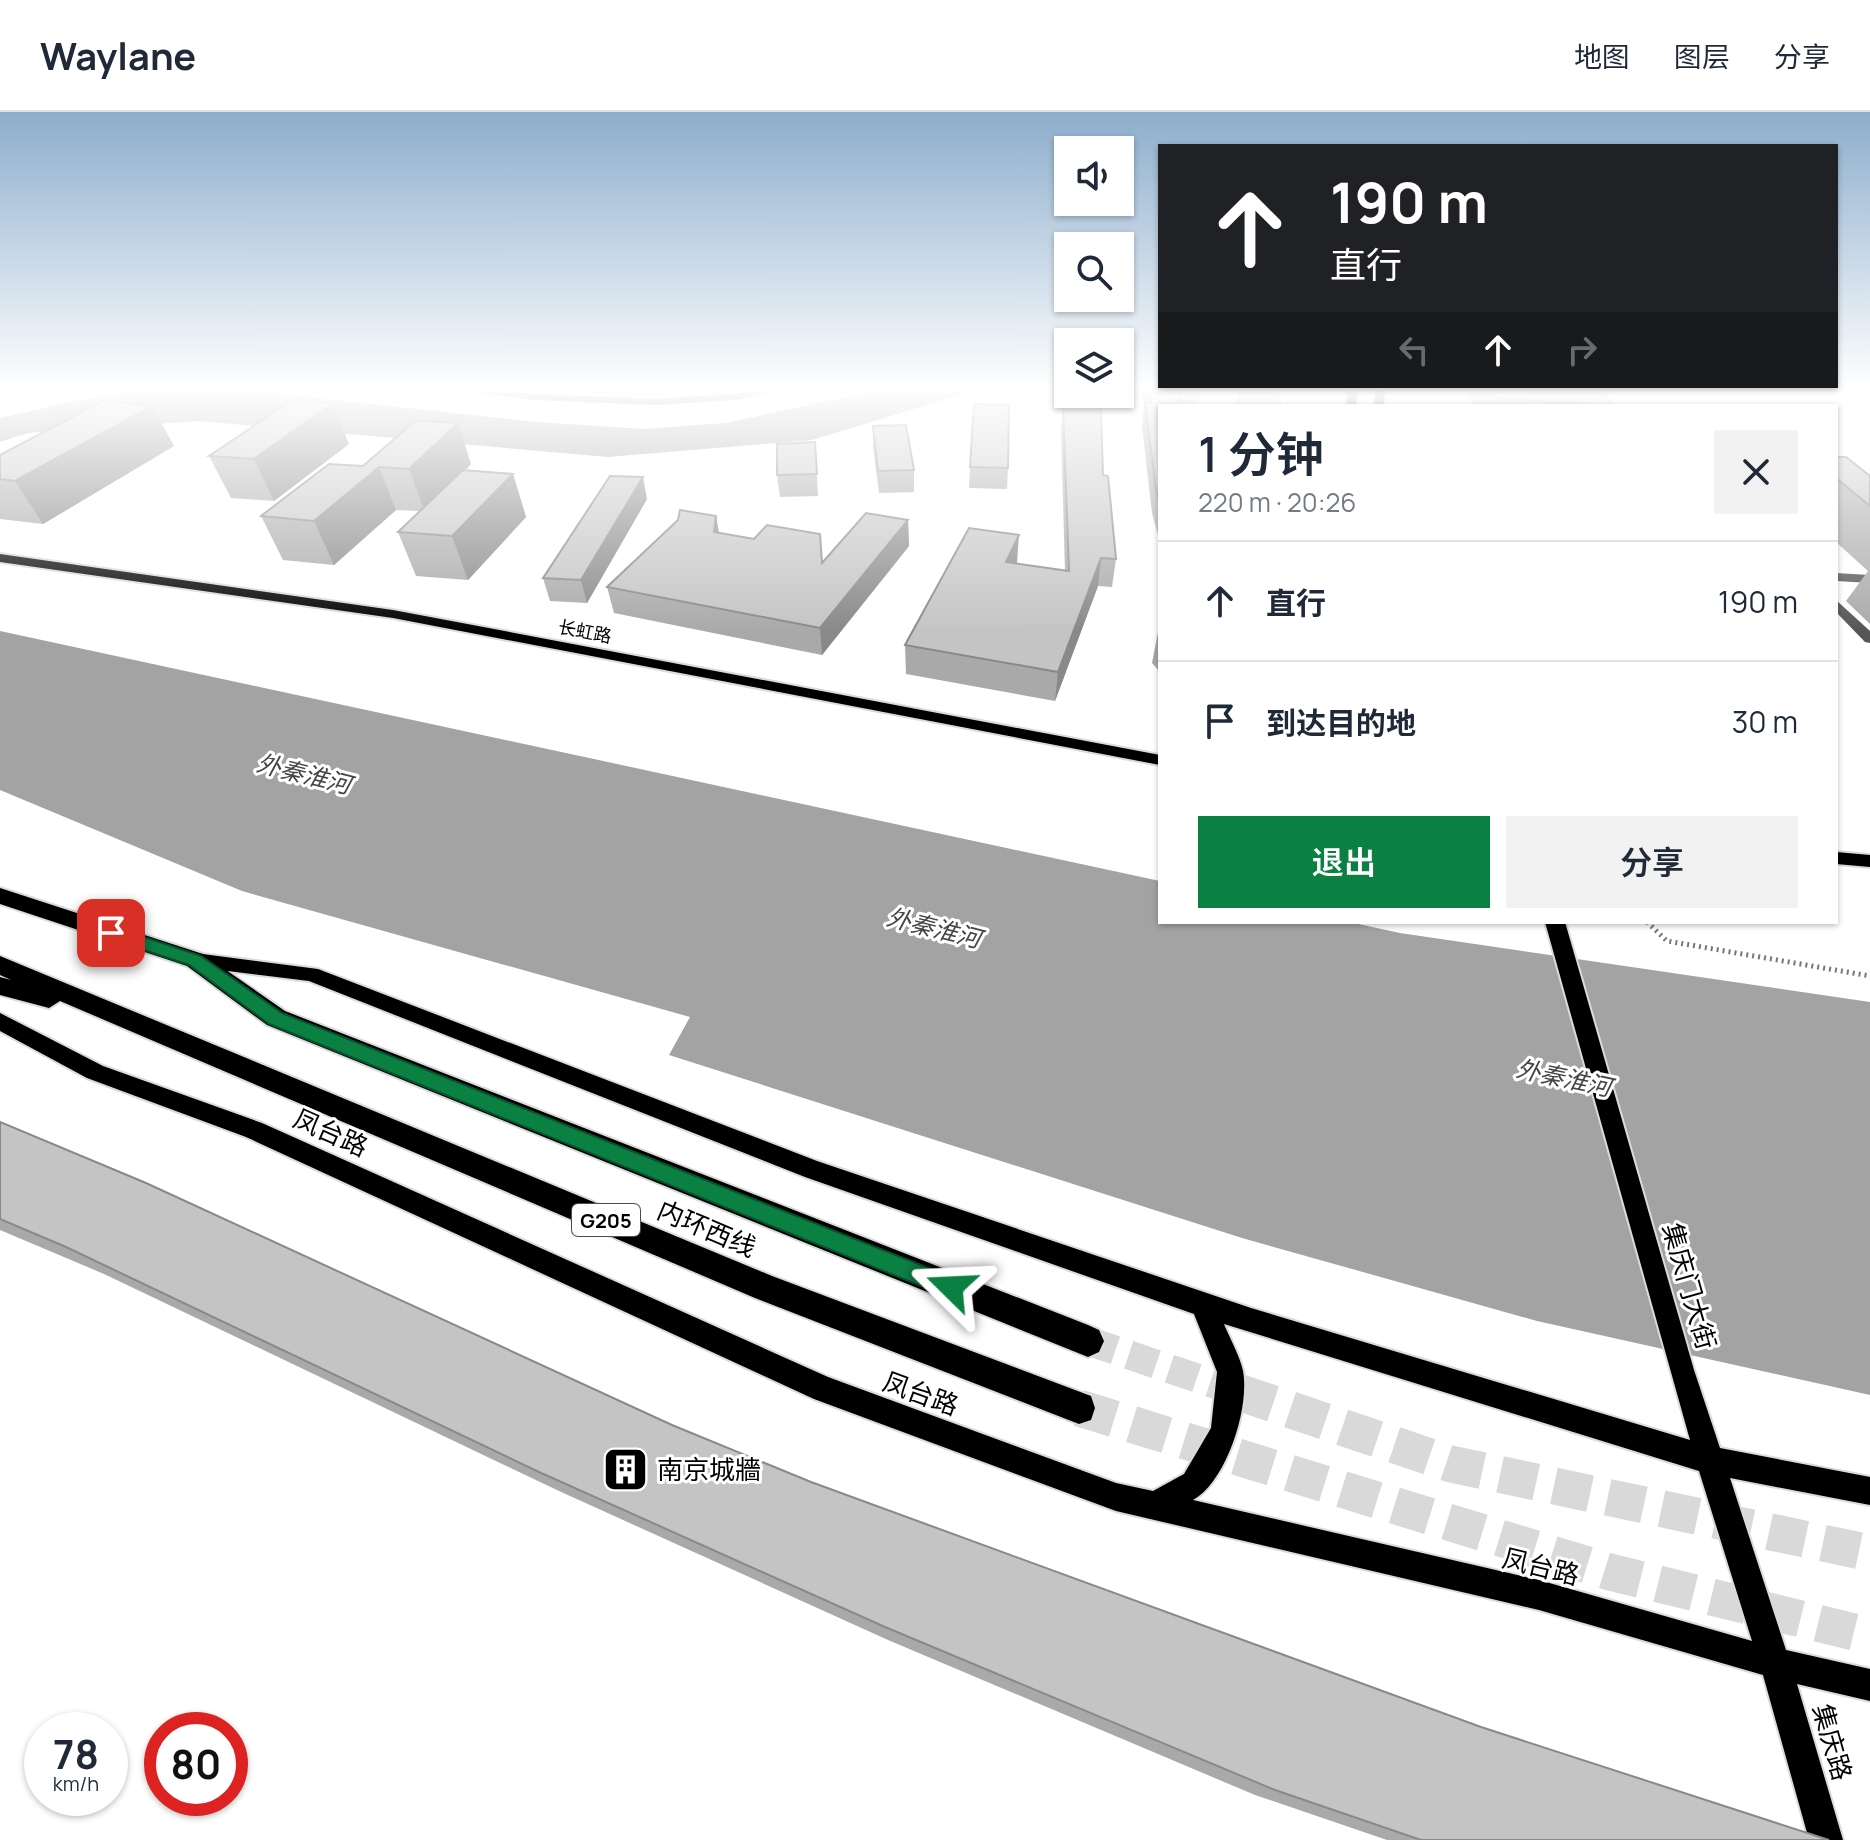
<!DOCTYPE html>
<html lang="zh">
<head>
<meta charset="utf-8">
<style>
	:root { --surface:#fff; --page:#f2f2f3; --text:#1f2937; --muted:#747a83; --line:#e0e1e3; --accent:#0b8043 }
	body { margin:0; font-family:Manrope,"Noto Sans SC",sans-serif; background:var(--page); color:var(--text); height:100vh; display:flex; flex-direction:column; font-size:30px; white-space:nowrap }
	* { box-sizing:border-box; margin:0 }
	p { font-size:26px; color:var(--muted) }
	.icon { flex:none; width:44px; height:44px; fill:none; stroke:currentColor; stroke-width:2; stroke-linecap:round; stroke-linejoin:round }
	.map { position:relative; flex:1; overflow:hidden }
	.drawer { position:absolute; left:1158px; top:292px; width:680px; height:520px; display:flex; flex-direction:column; background:var(--surface); border-radius:0px; box-shadow:0 2px 6px #0004 }
	.drawer>* { flex:none }
	.top-card { position:absolute; left:1158px; top:32px; width:680px; height:244px; border-radius:0px; box-shadow:0 2px 6px #0004; background:#202124; color:#fff; overflow:hidden }
	.tools { position:absolute; left:1054px; top:24px; display:grid; gap:16px }
	.tools a { display:grid; place-items:center; width:80px; height:80px; border-radius:0px; background:var(--surface); box-shadow:0 2px 6px #0004; font-size:40px }
	.speed { position:absolute; left:24px; top:1600px; display:flex; gap:16px; font-size:40px; font-weight:700; text-align:center }
	.speed>* { display:grid; place-content:center; width:104px; height:104px; border-radius:50%; background:var(--surface); box-shadow:0 2px 6px #0004; line-height:1 }
	.speed small { font-size:20px; font-weight:400 }
	.speed .limit { border:12px solid #d22; background:#fff; color:#111 }
	.pin { position:absolute; display:grid; place-items:center; width:68px; height:68px; color:#fff; margin:-34px; border-radius:16px; box-shadow:0 4px 12px #0006 }
	.me { position:absolute; width:88px; margin:-44px; rotate:291deg; stroke-linejoin:round; filter:drop-shadow(0 0 6px #0008) }
	.turn { display:flex; align-items:center; gap:28px; height:168px; padding:0 40px; font-size:36px }
	.turn .icon { width:104px; height:104px; stroke-width:2.5 }
	.turn b { display:block; font-size:56px; line-height:68px }
	.lanes { display:flex; align-items:center; height:76px; padding:0 40px; background:#0003; justify-content:center; gap:40px; direction:ltr }
	.lanes .off { opacity:.35 }
	.round { display:grid; place-items:center; flex:none; width:84px; height:84px; border-radius:0px; background:var(--page) }
	.head { display:flex; align-items:center; justify-content:space-between; height:136px; padding:0 40px }
	h1 { font-size:48px; font-weight:600; line-height:60px }
	.cta { display:flex; gap:16px; margin-top:auto; padding:16px 40px }
	.cta a { flex:1; height:92px; border-radius:0px; background:var(--accent); color:#fff; font-size:32px; font-weight:600; line-height:92px; text-align:center }
	.cta a+a { background:var(--page); color:var(--text) }
	ul { padding:0; list-style:none }
	li { display:flex; align-items:center; gap:24px; height:120px; padding:0 40px; border-top:2px solid var(--line) }
	li div { flex:1 }
	li b { display:block; font-size:30px }
	li em { font-style:normal }
	header { display:flex; align-items:center; gap:48px; box-sizing:border-box; height:112px; padding:0 40px; background:var(--surface); border-bottom:2px solid var(--line) }
	header strong { font-size:38px }
	nav { display:flex; gap:44px; margin-inline-start:auto; font-size:28px }
	.map>svg:first-child { display:block }
</style>
</head>
<body>
<header>
<strong>Waylane</strong>
<nav><a>地图</a><a>图层</a><a>分享</a></nav>
</header>
<div class="map">
<svg width="1870" height="1728" viewBox="0 0 1870 1728">
	<rect width="100%" height="100%" fill="#fff"/>
	<g fill="#a3a3a3">
		<path d="M 155,278 L 244,278 L 536,310 L 644,317 L 725,311 L 880,278 L 976,278 L 812,328 L 608,345 L 199,309 L 28,321 L 0,330 L 0,306 L 79,288 Z"/>
		<path d="M 0,519 L 1160,769 L 1160,810 L 1349,810 L 1400,821 L 1870,890 L 1870,1283 L 1537,1209 L 1242,1126 L 669,943 L 690,905 L 242,779 L 0,678 Z"/>
	</g>
	<g fill="none" stroke-linecap="round" stroke-linejoin="round">
		<path stroke="#d9d9d9" stroke-width="29" stroke-dasharray="29 14" stroke-linecap="butt" d="M 1088,1229 L 1244,1282"/>
		<g stroke="#d9d9d9" stroke-width="37" stroke-dasharray="37 18" stroke-linecap="butt">
			<path d="M 1238,1280 L 1451,1352 L 1870,1441"/>
			<path d="M 1079,1296 L 1610,1460 L 1870,1524"/>
		</g>
		<defs>
			<g id="major">
				<path d="M 1347,278 L 1357,278 L 1356,294 L 1346,294 Z"/>
				<path d="M 1375,278 L 1385,278 L 1384,294 L 1374,294 Z"/>
				<path d="M 0,442 L 393,498 L 1160,643 L 1160,653 L 393,506 L 0,450 Z"/>
				<path d="M 1836,740 L 1870,743 L 1870,755 L 1836,752 Z"/>
				<path d="M 1545,810 L 1565,810 L 1694,1258 L 1720,1336 L 1870,1365 L 1870,1393 L 1730,1366 L 1786,1538 L 1870,1557 L 1870,1589 L 1797,1572 L 1843,1728 L 1809,1728 L 1763,1563 L 1539,1498 L 1116,1399 L 814,1287 L 246,1025 L 87,966 L 0,919 L 0,901 L 103,954 L 262,1011 L 828,1265 L 1116,1371 L 1153,1379 L 1184,1362 L 1211,1316 L 1217,1260 L 1194,1202 L 805,1065 L 309,869 L 195,855 L 185,848 L 195,841 L 318,857 L 817,1049 L 1251,1196 L 1690,1328 ZM 1224,1212 L 1699,1359 L 1752,1529 L 1539,1468 L 1193,1388 C 1226,1370 1250,1296 1243,1259 C 1240,1244 1230,1227 1224,1212 Z"/>
			</g>
			<g id="highway">
				<path d="M 0,776 L 203,842 L 285,899 L 1088,1213 L 1099,1218 L 1104,1229 L 1099,1240 L 1088,1245 L 267,913 L 187,854 L 0,792 Z"/>
				<path d="M 0,844 L 772,1164 L 1091,1284 L 1095,1296 L 1091,1308 L 1079,1312 L 755,1186 L 60,889 L 49,896 L 0,883 L 0,865 L 11,868 L 0,863 Z"/>
			</g>
		</defs>
		<use href="#major" stroke="#dbdbdb" stroke-width="4"/>
		<use href="#highway" stroke="#dbdbdb" stroke-width="4"/>
		<path stroke="#777" stroke-width="5" stroke-dasharray="2 4" stroke-linecap="butt" d="M 1647,810 L 1667,829 L 1870,864"/>
		<g fill="#555" fill-rule="evenodd">
			<path d="M 451,278 L 655,287 L 780,278 L 735,288 L 655,293 L 535,288 Z"/>
			<path d="M 1836,461 L 1870,463 L 1870,471 L 1836,469 Z"/>
			<path d="M 1836,488 L 1870,519 L 1870,531 L 1865,530 L 1836,500 Z"/>
		</g>
		<use href="#major" fill="#000" fill-rule="evenodd"/>
		<use href="#highway" fill="#000" fill-rule="evenodd"/>
	</g>
	<g fill="#a9a9a9">
		<path d="M 522,278 L 646,278 L 642,283 Z"/>
		<path d="M 1141,278 L 1201,278 L 1198,291 L 1181,291 L 1160,294 L 1160,430 L 1152,401 L 1142,314 L 1144,295 Z"/>
		<path d="M 1239,278 L 1281,278 L 1280,285 L 1280,294 L 1236,294 Z"/>
		<path d="M 1467,278 L 1602,278 L 1613,294 L 1474,294 L 1466,282 Z"/>
		<path d="M 1063,293 L 1103,363 L 1116,447 L 1112,475 L 1098,474 L 1055,589 L 906,562 L 905,533 L 1017,452 L 1065,459 L 1061,318 Z"/>
		<path d="M 152,294 L 174,334 L 43,412 L 0,407 L 0,343 Z"/>
		<path d="M 873,314 L 914,358 L 914,380 L 879,381 L 873,335 Z"/>
		<path d="M 815,330 L 818,384 L 780,385 L 777,363 Z"/>
		<path d="M 349,332 L 274,389 L 231,386 L 209,344 Z"/>
		<path d="M 1836,345 L 1870,364 L 1870,512 L 1846,489 L 1868,459 L 1836,430 Z"/>
		<path d="M 471,352 L 465,359 L 513,362 L 526,405 L 468,468 L 416,464 L 398,420 L 419,399 L 396,398 L 334,453 L 283,448 L 261,404 L 363,354 Z"/>
		<path d="M 970,355 L 1008,356 L 1007,377 L 969,376 Z"/>
		<path d="M 647,387 L 587,491 L 550,489 L 543,466 Z"/>
		<path d="M 716,404 L 719,421 L 822,450 L 908,408 L 909,434 L 822,543 L 614,501 L 607,475 Z"/>
		<path d="M 1160,519 L 1160,560 L 1152,551 L 1158,520 Z"/>
		<path d="M 0,1010 L 672,1313 L 811,1370 L 1481,1615 L 1829,1728 L 1387,1728 L 1255,1683 L 888,1528 L 559,1379 L 104,1162 L 0,1118 Z"/>
	</g>
	<g fill="#898989">
		<path d="M 333,291 L 349,332 L 274,389 L 254,347 Z"/>
		<path d="M 152,294 L 174,334 L 43,412 L 15,369 Z"/>
		<path d="M 458,311 L 471,352 L 425,400 L 409,357 Z"/>
		<path d="M 379,355 L 396,398 L 334,453 L 314,409 Z"/>
		<path d="M 513,362 L 526,405 L 468,468 L 452,424 Z"/>
		<path d="M 643,365 L 647,387 L 587,491 L 581,468 Z"/>
		<path d="M 716,404 L 720,430 L 714,420 Z"/>
		<path d="M 908,408 L 909,434 L 822,543 L 820,516 Z"/>
		<path d="M 1019,423 L 1017,451 L 1005,478 L 1006,450 Z"/>
		<path d="M 1101,446 L 1098,474 L 1055,589 L 1058,560 Z"/>
	</g>
	<g fill="#c4c4c4" stroke="#898989" stroke-width="2">
		<path d="M 1149,278 L 1178,278 L 1181,294 L 1160,294 L 1160,391 L 1156,377 L 1145,291 L 1151,291 Z"/>
		<path d="M 1240,278 L 1279,278 L 1280,294 L 1240,294 Z"/>
		<path d="M 1491,278 L 1602,278 L 1613,294 L 1497,286 Z"/>
		<path d="M 103,289 L 152,294 L 15,369 L 0,367 L 0,343 Z"/>
		<path d="M 291,289 L 333,291 L 254,347 L 209,344 Z"/>
		<path d="M 974,292 L 1009,293 L 1008,356 L 970,355 Z"/>
		<path d="M 1063,293 L 1101,295 L 1103,363 L 1108,364 L 1116,447 L 1101,446 L 1058,560 L 905,533 L 969,416 L 1019,423 L 1006,450 L 1069,459 Z"/>
		<path d="M 415,309 L 458,311 L 409,357 L 379,355 L 314,409 L 261,404 L 329,352 L 363,354 Z"/>
		<path d="M 906,313 L 914,358 L 878,359 L 873,314 Z"/>
		<path d="M 815,330 L 817,362 L 777,363 L 777,332 Z"/>
		<path d="M 1836,345 L 1846,345 L 1870,364 L 1870,394 L 1836,366 Z"/>
		<path d="M 463,358 L 513,362 L 452,424 L 398,420 Z"/>
		<path d="M 610,364 L 643,365 L 581,468 L 543,466 Z"/>
		<path d="M 680,398 L 716,404 L 714,420 L 754,427 L 767,413 L 820,422 L 822,451 L 866,401 L 908,408 L 820,516 L 607,475 L 678,408 Z"/>
		<path d="M 0,1010 L 146,1071 L 672,1313 L 811,1370 L 1481,1615 L 1829,1728 L 1421,1728 L 1275,1678 L 885,1515 L 539,1360 L 66,1135 L 0,1107 Z"/>
	</g>
	<linearGradient id="sky" x2="0" y2="1"><stop stop-color="#8cadcc"/><stop offset="0.53" stop-color="#fff"/><stop offset="1" stop-color="#fff" stop-opacity="0"/></linearGradient>
	<rect width="1870" height="520" fill="url(#sky)"/>
	<path fill="#0b8043" stroke="#07532c" stroke-width="2" d="M 111,814 L 201,844 L 282,901 L 959,1168 L 962,1175 L 959,1183 L 951,1186 L 269,912 L 189,853 L 105,825 L 105,816 Z"/>
	<defs>
		<symbol id="building-square" viewBox="-11 -11 22 22"><rect x="-9" y="-9" width="18" height="18" rx="4" fill="#000" stroke="#fff"/><path d="M-4-6H4V6H1V3H-1V6H-4ZM-2.5-4.3h1.7v1.8h-1.7ZM.8-4.3h1.7v1.8H.8ZM-2.5-1h1.7V.8h-1.7ZM.8-1h1.7V.8H.8Z" fill="#fff"/></symbol>
	</defs>
	<g fill-rule="evenodd">
		<use href="#building-square" x="600" y="1332" width="51" height="51"/>
	</g>
	<g text-anchor="middle" dominant-baseline="central" stroke-width="6" stroke-linejoin="round" paint-order="stroke">
		<g font-size="18" fill="#000" stroke="#fff">
			<text transform="translate(585 519) rotate(11)">长虹路</text>
		</g>
		<rect fill="#fff" stroke="#4c4c4c" stroke-width="2" x="572" y="1092" width="68" height="32" rx="6"/>
		<g font-size="20" font-weight="bold" fill="#000">
			<text x="606" y="1108">G205</text>
		</g>
		<g font-size="24" font-style="italic" fill="#444" stroke="#fff">
			<text transform="translate(304 661) rotate(14)">外秦淮河</text>
			<text transform="translate(934 815) rotate(14)">外秦淮河</text>
			<text transform="translate(1564 965) rotate(12)">外秦淮河</text>
		</g>
		<g font-size="26" fill="#000" stroke="#fff">
			<text transform="translate(331 1020) rotate(24)">凤台路</text>
			<text transform="translate(707 1116) rotate(23)">内环西线</text>
			<text transform="translate(1690 1174) rotate(74)">集庆门大街</text>
			<text transform="translate(921 1281) rotate(20)">凤台路</text>
			<text transform="translate(1541 1454) rotate(14)">凤台路</text>
			<text transform="translate(1833 1630) rotate(74)">集庆路</text>
		</g>
		<g font-size="26" fill="#000" stroke="#fff" text-anchor="start">
			<text x="657" y="1357">南京城牆</text>
		</g>
	</g>
</svg>
<div class="tools">
<a><svg class="icon" aria-label="sound" viewBox="0 0 24 24"><path d="M4 9h4l5-4v14l-5-4H4zM17 9q2 3 0 6"/></svg></a>
<a><svg class="icon" aria-label="search" viewBox="0 0 24 24"><circle cx="10" cy="10" r="6"/><path d="M15 15l6 6"/></svg></a>
<a><svg class="icon" aria-label="layers" viewBox="0 0 24 24"><path d="M12 4l9 5-9 5-9-5zM3 14l9 5 9-5"/></svg></a>
</div>
<div class="speed"><div>78<small>km/h</small></div><div class="limit">80</div></div>
<div class="pin" style="left:111px;top:821px;background:#d93025"><svg class="icon" aria-label="arrive" viewBox="0 0 24 24"><path d="M6 21V4h12l-3 4 3 4H6"/></svg></div>
<svg class="me" style="left:951px;top:1175px" viewBox="-20 -20 40 40"><path d="M0-17L14 15 0 8-14 15z" fill="#0b8043" stroke="#fff" stroke-width="4"/></svg>
<div class="top-card">
<div class="turn"><svg class="icon" aria-label="ahead" viewBox="0 0 24 24"><path d="M12 20V5M6 11l6-6 6 6"/></svg><div><b>190 m</b>直行</div></div>
<div class="lanes"><svg class="icon off" aria-label="left" viewBox="0 0 24 24"><path d="M17 20v-9H6M10 6l-5 5 5 5"/></svg><svg class="icon" aria-label="ahead" viewBox="0 0 24 24"><path d="M12 20V5M6 11l6-6 6 6"/></svg><svg class="icon off" aria-label="right" viewBox="0 0 24 24"><path d="M7 20v-9h11M14 6l5 5-5 5"/></svg></div>
</div>
<section class="drawer">
<div class="head"><div><h1>1 分钟</h1><p>220 m · 20:26</p></div><a class="round"><svg class="icon" aria-label="close" viewBox="0 0 24 24"><path d="M6 6l12 12M18 6L6 18"/></svg></a></div>
<ul>
<li><svg class="icon" aria-label="ahead" viewBox="0 0 24 24"><path d="M12 20V5M6 11l6-6 6 6"/></svg><div><b>直行</b></div><em>190 m</em></li>
<li><svg class="icon" aria-label="arrive" viewBox="0 0 24 24"><path d="M6 21V4h12l-3 4 3 4H6"/></svg><div><b>到达目的地</b></div><em>30 m</em></li>
</ul>
<div class="cta"><a>退出</a><a>分享</a></div>
</section>
</div>
</body>
</html>
